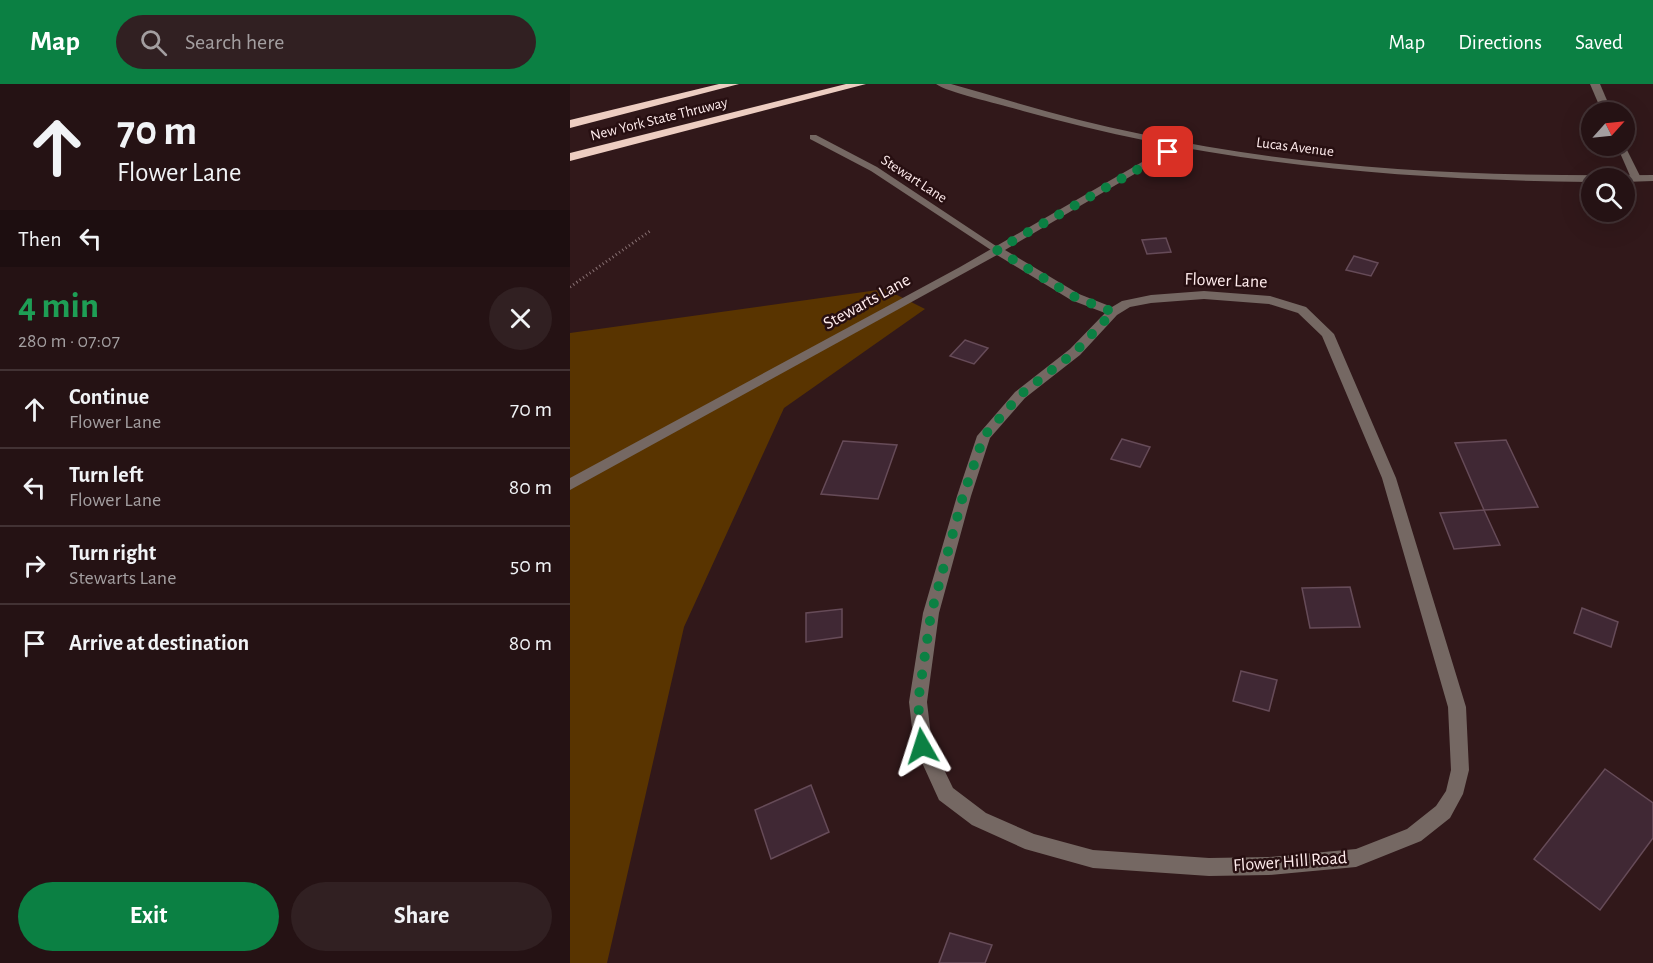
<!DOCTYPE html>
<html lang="en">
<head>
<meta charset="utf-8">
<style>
	:root { --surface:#251214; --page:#312022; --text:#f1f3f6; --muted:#a39ea0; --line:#423234; --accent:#0b8043 }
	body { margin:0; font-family:"Alegreya Sans",sans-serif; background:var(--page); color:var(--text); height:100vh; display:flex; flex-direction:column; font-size:22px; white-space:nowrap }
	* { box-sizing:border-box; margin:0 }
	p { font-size:20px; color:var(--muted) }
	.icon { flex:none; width:33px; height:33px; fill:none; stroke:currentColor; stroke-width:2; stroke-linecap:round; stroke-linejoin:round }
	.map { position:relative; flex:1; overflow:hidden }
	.details { display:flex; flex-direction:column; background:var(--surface); width:570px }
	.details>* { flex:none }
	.guide { background:#251214; color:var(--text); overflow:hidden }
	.needle { width:39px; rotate:63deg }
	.tools { position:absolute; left:1011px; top:18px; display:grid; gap:12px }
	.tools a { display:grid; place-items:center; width:54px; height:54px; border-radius:50%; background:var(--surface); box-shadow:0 6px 24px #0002,0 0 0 2px var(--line); font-size:30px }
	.pin { position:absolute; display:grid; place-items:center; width:51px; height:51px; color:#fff; margin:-26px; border-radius:12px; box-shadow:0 3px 9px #0006 }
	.me { position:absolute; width:66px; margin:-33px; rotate:354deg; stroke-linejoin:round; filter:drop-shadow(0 0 4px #0008) }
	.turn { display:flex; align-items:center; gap:21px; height:126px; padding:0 18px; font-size:27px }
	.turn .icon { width:78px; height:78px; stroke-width:2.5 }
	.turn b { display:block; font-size:42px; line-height:51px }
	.then { display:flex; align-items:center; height:57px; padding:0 18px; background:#0003; gap:12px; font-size:22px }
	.round { display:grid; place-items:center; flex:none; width:63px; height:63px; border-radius:32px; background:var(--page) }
	.head { display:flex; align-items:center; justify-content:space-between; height:102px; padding:0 18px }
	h1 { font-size:36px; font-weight:700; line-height:45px; color:#1e9e55 }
	.cta { display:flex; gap:12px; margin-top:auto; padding:12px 18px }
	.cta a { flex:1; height:69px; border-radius:36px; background:var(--accent); color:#fff; font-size:24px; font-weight:700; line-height:69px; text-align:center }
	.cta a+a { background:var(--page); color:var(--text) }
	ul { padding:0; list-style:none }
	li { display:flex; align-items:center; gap:18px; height:78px; padding:0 18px; border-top:2px solid var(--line) }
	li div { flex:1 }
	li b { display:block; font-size:22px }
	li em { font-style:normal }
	header { display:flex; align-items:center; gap:36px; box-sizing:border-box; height:84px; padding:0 30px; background:var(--accent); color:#fff }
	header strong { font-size:28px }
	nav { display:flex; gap:33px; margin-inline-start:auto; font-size:21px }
	.search { width:420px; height:54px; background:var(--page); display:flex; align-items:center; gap:15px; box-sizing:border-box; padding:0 21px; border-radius:33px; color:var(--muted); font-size:22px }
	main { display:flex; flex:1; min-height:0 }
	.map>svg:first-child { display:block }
</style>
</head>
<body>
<header>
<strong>Map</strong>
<div class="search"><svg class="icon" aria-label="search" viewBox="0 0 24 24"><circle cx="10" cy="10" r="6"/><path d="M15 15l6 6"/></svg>Search here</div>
<nav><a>Map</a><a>Directions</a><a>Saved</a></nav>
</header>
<main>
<section class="details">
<div class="guide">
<div class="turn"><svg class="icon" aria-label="ahead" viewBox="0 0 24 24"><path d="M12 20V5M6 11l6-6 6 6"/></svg><div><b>70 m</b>Flower Lane</div></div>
<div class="then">Then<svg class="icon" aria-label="left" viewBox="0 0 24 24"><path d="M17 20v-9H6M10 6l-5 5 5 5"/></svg></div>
</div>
<div class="head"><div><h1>4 min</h1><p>280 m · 07:07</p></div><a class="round"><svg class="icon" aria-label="close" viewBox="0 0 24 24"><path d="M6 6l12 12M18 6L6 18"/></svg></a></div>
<ul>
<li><svg class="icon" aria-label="ahead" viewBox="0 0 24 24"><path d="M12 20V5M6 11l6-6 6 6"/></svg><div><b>Continue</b><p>Flower Lane</p></div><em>70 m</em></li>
<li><svg class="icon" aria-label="left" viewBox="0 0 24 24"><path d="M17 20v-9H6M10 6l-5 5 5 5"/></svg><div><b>Turn left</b><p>Flower Lane</p></div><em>80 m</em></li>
<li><svg class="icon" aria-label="right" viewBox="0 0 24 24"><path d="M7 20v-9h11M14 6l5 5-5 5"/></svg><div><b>Turn right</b><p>Stewarts Lane</p></div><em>50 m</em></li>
<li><svg class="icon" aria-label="arrive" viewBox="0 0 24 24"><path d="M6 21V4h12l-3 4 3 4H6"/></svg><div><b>Arrive at destination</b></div><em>80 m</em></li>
</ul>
<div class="cta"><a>Exit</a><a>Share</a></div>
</section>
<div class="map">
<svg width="1083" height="879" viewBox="0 0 1083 879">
	<rect width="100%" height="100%" fill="#31181a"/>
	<path fill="#593400" d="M 315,205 L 355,225 L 214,324 L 114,543 L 37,879 L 0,879 L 0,249 Z"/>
	<g fill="#402834" stroke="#664b58" stroke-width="1.5">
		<path d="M 596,154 L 601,168 L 577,170 L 572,156 Z"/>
		<path d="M 784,172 L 808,179 L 801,192 L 776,186 Z"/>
		<path d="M 395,256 L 418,264 L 404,280 L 380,272 Z"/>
		<path d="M 552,355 L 580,363 L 570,383 L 541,375 Z"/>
		<path d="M 936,356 L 968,423 L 914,426 L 885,359 Z"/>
		<path d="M 273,357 L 327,361 L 308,415 L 251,410 Z"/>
		<path d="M 914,426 L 930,461 L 884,465 L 870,429 Z"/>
		<path d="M 780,503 L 790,543 L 740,544 L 732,504 Z"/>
		<path d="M 1012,524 L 1048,538 L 1041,563 L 1004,549 Z"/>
		<path d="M 272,525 L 272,553 L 236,558 L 236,529 Z"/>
		<path d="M 671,587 L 707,596 L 699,627 L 663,617 Z"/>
		<path d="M 1035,685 L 1083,719 L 1083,754 L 1030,826 L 964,775 Z"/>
		<path d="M 241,701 L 259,748 L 201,775 L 185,726 Z"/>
		<path d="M 380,849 L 422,861 L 415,879 L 369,879 Z"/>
	</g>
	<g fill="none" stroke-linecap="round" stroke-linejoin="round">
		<path stroke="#897274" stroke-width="3" stroke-dasharray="1 3" stroke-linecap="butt" d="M 0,203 L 80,147"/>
		<path fill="#756863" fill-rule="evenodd" d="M 240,51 L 246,51 L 307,83 L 432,166 L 427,169 L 424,168 L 301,87 L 240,55 Z"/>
		<g fill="#756863" fill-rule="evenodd">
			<path d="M 1020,0 L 1030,0 L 1042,28 L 1032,28 Z"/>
			<path d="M 605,59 L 614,61 L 435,166 L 509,210 L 542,223 L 552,217 L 581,211 L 634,207 L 700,212 L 736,223 L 764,250 L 826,394 L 896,623 L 899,686 L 893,710 L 880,734 L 851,757 L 786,783 L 699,791 L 639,792 L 523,784 L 455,765 L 402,741 L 369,716 L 344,661 L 339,618 L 353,529 L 387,412 L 407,352 L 445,308 L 500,265 L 535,229 L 501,216 L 427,171 L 0,406 L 0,394 L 390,183 ZM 634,215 L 699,220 L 728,229 L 752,252 L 812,394 L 878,623 L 881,686 L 876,707 L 866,722 L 837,745 L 786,765 L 699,773 L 639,774 L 523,766 L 464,750 L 416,729 L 383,704 L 362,661 L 357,618 L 369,529 L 401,412 L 420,354 L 455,314 L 510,271 L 547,231 L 560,223 L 581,219 Z"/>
			<path d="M 1054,60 L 1071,94 L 1070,96 L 1061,94 L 1047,62 Z"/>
		</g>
		<path fill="#756863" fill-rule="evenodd" d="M 366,0 L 381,0 C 444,18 507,37 571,50 C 739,86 911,93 1083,91 L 1083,97 L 1054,98 L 1054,94 L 1022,94 L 1022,98 L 1019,98 C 827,96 638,79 453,27 C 435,21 378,9 366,0 Z"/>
		<g fill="#edcdc1" fill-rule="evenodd">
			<path d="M 149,0 L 169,0 L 0,44 L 0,36 Z"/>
			<path d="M 276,0 L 296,0 L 0,77 L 0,69 Z"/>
		</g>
	</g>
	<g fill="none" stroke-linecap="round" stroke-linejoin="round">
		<path stroke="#0b8043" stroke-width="10" stroke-dasharray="0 18" d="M 352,662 L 348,618 L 361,530 L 393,412 L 414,352 L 450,311 L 505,268 L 543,228 L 505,213 L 427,166 L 598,68"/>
	</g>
	<g text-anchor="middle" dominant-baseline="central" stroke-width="5" stroke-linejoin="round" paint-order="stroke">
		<g font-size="15" fill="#ffeced" stroke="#270f11">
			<text transform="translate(89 35) rotate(-14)">New York State Thruway</text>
			<text transform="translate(725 63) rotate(7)">Lucas Avenue</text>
			<text transform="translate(344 95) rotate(33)">Stewart Lane</text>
		</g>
		<g font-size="18" fill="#ffeced" stroke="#270f11">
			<text transform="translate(656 197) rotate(2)">Flower Lane</text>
			<text transform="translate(297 218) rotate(-29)">Stewarts Lane</text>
			<text transform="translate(720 778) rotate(-4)">Flower Hill Road</text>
		</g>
	</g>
</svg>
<div class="tools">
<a><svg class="needle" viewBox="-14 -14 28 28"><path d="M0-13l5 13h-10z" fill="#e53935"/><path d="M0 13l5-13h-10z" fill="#a39ea0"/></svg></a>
<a><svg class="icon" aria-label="search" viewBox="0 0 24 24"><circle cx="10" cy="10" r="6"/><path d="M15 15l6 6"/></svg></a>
</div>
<div class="pin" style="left:598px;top:68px;background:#d93025"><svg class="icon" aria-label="arrive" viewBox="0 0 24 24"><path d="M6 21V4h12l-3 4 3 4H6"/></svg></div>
<svg class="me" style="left:352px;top:662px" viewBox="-20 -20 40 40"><path d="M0-17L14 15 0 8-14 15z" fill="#0b8043" stroke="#fff" stroke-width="4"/></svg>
</div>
</main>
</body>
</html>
